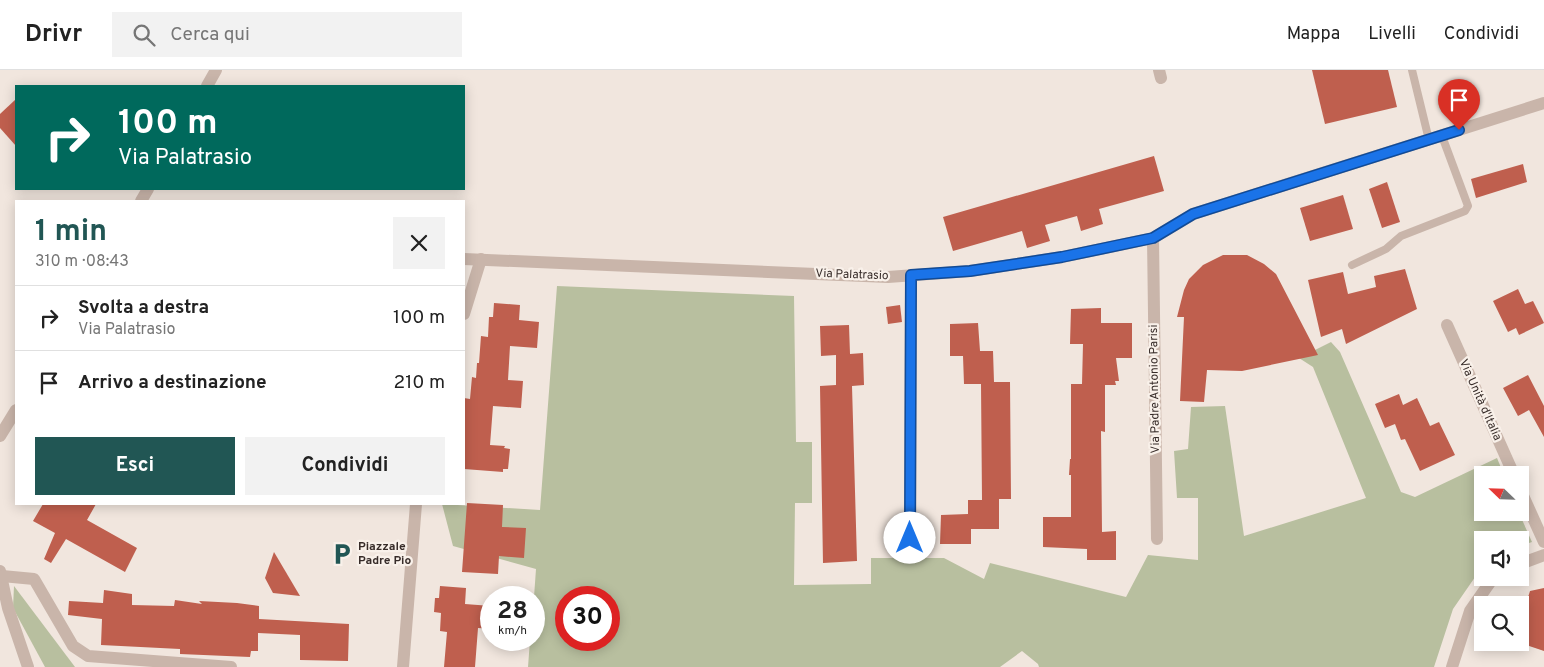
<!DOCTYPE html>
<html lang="it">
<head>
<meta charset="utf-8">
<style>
	:root { --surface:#fff; --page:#f2f2f2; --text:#222; --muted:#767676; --line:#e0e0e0; --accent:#215654 }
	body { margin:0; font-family:Overpass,sans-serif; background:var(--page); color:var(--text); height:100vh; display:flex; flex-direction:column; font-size:19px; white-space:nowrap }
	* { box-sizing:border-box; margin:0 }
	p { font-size:16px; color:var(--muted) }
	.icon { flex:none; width:28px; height:28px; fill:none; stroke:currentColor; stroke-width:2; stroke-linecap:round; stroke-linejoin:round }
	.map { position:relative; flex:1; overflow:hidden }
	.panel { position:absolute; left:15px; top:130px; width:450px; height:305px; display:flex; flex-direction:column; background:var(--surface); border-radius:0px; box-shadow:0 2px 12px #0003 }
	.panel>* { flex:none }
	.banner { position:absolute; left:15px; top:15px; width:450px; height:105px; border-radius:0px; box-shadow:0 2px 12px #0003; background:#00695c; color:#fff; overflow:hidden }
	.needle { width:32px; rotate:293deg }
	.fabs { position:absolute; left:1474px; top:396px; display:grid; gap:10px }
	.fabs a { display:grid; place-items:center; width:55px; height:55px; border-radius:0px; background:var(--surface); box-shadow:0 2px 12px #0003; font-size:25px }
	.speed { position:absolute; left:480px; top:516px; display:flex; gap:10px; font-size:25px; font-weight:700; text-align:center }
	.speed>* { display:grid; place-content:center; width:65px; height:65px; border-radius:50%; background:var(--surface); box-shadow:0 2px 12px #0003; line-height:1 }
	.speed small { font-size:12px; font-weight:400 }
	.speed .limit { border:8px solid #d22; background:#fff; color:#111 }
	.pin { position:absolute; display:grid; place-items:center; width:42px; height:42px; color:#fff; margin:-51px -21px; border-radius:50% 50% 50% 0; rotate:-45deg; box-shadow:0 0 5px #0007 }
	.pin .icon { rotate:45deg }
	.me { position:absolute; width:55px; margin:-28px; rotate:0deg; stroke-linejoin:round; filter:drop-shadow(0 0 4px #0008) }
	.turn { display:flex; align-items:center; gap:18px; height:105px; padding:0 20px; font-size:22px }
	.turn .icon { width:65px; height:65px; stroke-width:2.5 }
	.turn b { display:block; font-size:35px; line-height:42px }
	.round { display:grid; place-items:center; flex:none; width:52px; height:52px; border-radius:0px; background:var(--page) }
	.head { display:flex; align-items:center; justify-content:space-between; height:85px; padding:0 20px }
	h1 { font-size:30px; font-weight:700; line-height:38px; color:var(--accent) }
	.primary-button { display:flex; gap:10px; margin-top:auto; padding:10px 20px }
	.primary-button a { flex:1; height:58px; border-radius:0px; background:var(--accent); color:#fff; font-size:20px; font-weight:700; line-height:58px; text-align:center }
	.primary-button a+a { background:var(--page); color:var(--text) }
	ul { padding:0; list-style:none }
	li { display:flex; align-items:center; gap:15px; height:65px; padding:0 20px; border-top:1px solid var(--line) }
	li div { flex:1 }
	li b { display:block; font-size:19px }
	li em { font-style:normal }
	header { display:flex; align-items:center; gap:30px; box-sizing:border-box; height:70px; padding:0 25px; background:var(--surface); border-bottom:1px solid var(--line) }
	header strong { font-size:24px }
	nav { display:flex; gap:28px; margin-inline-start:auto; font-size:18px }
	.search { width:350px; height:45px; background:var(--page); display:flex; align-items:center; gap:12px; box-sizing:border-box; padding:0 18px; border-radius:0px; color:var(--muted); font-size:19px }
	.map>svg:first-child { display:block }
</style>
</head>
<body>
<header>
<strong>Drivr</strong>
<div class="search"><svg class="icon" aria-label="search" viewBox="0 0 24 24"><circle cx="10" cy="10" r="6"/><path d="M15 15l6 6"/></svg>Cerca qui</div>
<nav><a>Mappa</a><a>Livelli</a><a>Condividi</a></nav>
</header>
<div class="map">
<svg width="1544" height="597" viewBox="0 0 1544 597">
	<rect width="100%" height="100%" fill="#f1e6de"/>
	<g fill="#b8bf9f" fill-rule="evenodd">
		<path d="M 557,216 L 794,226 L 796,372 L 812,372 L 812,433 L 795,433 L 794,515 L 871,514 L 871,488 L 944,488 L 984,509 L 990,493 L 1126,527 L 1148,485 L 1198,490 L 1198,428 L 1177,428 L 1174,381 L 1188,379 L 1191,337 L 1225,336 L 1244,466 L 1366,428 L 1313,297 L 1299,288 L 1331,272 L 1340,282 L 1401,422 L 1415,427 L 1497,388 L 1504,405 L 1482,405 L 1482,442 L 1519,443 L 1532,472 L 1520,476 L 1520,470 L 1482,470 L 1482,497 L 1453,539 L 1434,597 L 1039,597 L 1038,594 L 1022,581 L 1000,597 L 528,597 L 530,570 L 534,570 L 534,527 L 536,499 L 453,476 L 442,434 L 540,440 ZM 566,528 L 609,528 L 609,570 L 566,570 Z"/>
		<path d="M 14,516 L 75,597 L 45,597 L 13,538 Z"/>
	</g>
	<g fill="#bf5f4e">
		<path d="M 1312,0 L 1388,0 L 1397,37 L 1325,54 Z"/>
		<path d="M 16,29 L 16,76 L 0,58 L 0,44 Z"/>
		<path d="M 1154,86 L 1164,121 L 1099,139 L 1103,154 L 1081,161 L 1077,146 L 1045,155 L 1050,171 L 1027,178 L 1022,161 L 953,181 L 943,147 Z"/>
		<path d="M 1523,94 L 1527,112 L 1476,128 L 1471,109 Z"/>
		<path d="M 1387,112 L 1400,152 L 1382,158 L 1369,119 Z"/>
		<path d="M 1343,125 L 1353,159 L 1310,171 L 1300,138 Z"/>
		<path d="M 1223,185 L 1247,185 L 1264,194 L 1276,204 L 1318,285 L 1242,301 L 1207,300 L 1204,332 L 1180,331 L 1184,247 L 1177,247 L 1184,220 L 1189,209 L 1203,195 Z"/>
		<path d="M 1405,199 L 1417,239 L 1346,274 L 1342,259 L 1321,267 L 1308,210 L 1343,202 L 1348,224 L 1376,217 L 1374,206 Z"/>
		<path d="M 1518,219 L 1525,234 L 1533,231 L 1544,253 L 1519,265 L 1516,258 L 1508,262 L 1493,231 Z"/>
		<path d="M 494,233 L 520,235 L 519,250 L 539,252 L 537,278 L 510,276 L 508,310 L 523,311 L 521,338 L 493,336 L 490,375 L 505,376 L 504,378 L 510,379 L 508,399 L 503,399 L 503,402 L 464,399 L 464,328 L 470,329 L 472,307 L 476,308 L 477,293 L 479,293 L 481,266 L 488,267 L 489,247 L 493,247 Z"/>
		<path d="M 900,235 L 902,252 L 888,254 L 886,237 Z"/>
		<path d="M 1101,238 L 1101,253 L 1132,253 L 1132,288 L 1116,288 L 1119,311 L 1115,311 L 1116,315 L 1105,315 L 1105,362 L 1101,361 L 1102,462 L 1116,461 L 1116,490 L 1087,490 L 1087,479 L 1043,477 L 1043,447 L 1071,447 L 1071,405 L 1069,405 L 1070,389 L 1071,389 L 1071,314 L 1082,314 L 1083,274 L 1070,274 L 1071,239 Z"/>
		<path d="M 978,253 L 980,281 L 993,281 L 994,312 L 1010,312 L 1011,429 L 999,429 L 999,459 L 971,459 L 971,474 L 940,474 L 941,445 L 968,444 L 968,430 L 982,430 L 981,314 L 964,314 L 963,286 L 950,286 L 950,254 Z"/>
		<path d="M 849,255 L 850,284 L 863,283 L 864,315 L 852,316 L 857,491 L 823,493 L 820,316 L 836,315 L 836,285 L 821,286 L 820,256 Z"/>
		<path d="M 1528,305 L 1544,336 L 1544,367 L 1529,340 L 1518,346 L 1503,318 Z"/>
		<path d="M 1399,324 L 1403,335 L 1417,328 L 1430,356 L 1439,352 L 1455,385 L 1420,401 L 1405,369 L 1401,370 L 1395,354 L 1385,358 L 1375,334 Z"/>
		<path d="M 467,433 L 503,435 L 502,457 L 526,458 L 524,488 L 499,486 L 498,504 L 462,502 Z"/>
		<path d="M 43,434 L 96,434 L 87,450 L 137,478 L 125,502 L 66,469 L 51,493 L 44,489 L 55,463 L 33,451 Z"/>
		<path d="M 274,482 L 300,526 L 273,523 L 265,508 Z"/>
		<path d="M 440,516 L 466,518 L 465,534 L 491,536 L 491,559 L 478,558 L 475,597 L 444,597 L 447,562 L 440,561 L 441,543 L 434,542 L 435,528 L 439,528 Z"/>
		<path d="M 1544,518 L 1544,581 L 1520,573 L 1520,542 L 1523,543 L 1530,521 Z"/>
		<path d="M 104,520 L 132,524 L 132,535 L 174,536 L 175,530 L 202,534 L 199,531 L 237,533 L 259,536 L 259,549 L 349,554 L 348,591 L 300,590 L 300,565 L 258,563 L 258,581 L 251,581 L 250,587 L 180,584 L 180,579 L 101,575 L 102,549 L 68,545 L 69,531 L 103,533 Z"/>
	</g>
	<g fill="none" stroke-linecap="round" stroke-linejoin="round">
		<g stroke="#c9b5aa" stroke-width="8">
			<path d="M 1412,0 L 1429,70"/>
			<path d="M 1352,195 L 1386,179 L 1401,166 L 1465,141 L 1468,136 L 1442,66"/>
		</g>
		<g stroke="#c9b5aa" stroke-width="12">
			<path d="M 1159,0 L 1161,8"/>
			<path d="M 207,16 L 216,0"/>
			<path d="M 141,131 L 148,119"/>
			<path d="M 1153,168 L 1157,469"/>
			<path d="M 464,189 L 888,207 L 970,201 L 1062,187 L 1153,168 L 1193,144 L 1544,33"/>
			<path d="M 464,244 L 481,189"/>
			<path d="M 1447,255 L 1514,405"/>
			<path d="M 0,366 L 16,340"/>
			<path d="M 1520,419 L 1544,472"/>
			<path d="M 910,468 L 911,205"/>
			<path d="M 1520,494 L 1544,485"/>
			<path d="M 0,501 L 8,538 L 28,597"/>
			<path d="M 2,506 L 34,509 L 73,576 L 88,586 L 231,597"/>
			<path d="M 403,597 L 416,434"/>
			<path d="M 1452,597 L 1470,541 L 1493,508"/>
		</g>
	</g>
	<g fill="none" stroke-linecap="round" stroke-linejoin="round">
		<defs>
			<path id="route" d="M 910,468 L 911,205 L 970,201 L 1062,187 L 1153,168 L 1193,144 L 1459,60"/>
		</defs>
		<use href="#route" stroke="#114b97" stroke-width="12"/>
		<use href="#route" stroke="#1a73e8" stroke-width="9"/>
	</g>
	<defs>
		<symbol id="parking-bare" viewBox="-9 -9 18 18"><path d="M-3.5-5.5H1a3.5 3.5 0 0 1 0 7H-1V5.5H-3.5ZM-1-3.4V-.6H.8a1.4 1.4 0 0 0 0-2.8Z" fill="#215654" stroke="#f9f1ea" stroke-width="2.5" paint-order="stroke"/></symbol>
	</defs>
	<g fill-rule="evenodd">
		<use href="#parking-bare" x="326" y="468" width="32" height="32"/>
	</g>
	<g text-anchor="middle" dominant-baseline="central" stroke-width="4.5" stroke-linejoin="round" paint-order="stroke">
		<g font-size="12" fill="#372c29" stroke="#f9f1ea">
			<text transform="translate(852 205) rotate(2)">Via Palatrasio</text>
			<text transform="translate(1155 319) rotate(-91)">Via Padre Antonio Parisi</text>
			<text transform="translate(1480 330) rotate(66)">Via Unità d'Italia</text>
		</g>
		<g font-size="12" font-weight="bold" fill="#372c29" stroke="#f9f1ea" text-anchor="start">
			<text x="358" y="477">Piazzale<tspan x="358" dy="14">Padre Pio</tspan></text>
		</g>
	</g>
</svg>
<div class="fabs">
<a><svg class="needle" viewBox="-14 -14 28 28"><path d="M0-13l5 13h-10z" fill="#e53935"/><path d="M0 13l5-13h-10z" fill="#767676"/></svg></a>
<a><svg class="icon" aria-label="sound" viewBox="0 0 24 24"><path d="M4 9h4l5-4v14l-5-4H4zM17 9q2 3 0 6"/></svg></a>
<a><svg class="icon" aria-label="search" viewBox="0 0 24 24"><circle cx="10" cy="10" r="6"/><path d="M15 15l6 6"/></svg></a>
</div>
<div class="speed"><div>28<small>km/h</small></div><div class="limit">30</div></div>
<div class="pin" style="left:1459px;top:60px;background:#d93025"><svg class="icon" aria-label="arrive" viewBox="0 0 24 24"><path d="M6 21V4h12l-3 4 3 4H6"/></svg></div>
<svg class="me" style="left:910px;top:468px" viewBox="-20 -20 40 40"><circle r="19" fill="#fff"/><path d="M0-13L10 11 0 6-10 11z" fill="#1a73e8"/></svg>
<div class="banner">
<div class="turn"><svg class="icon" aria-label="right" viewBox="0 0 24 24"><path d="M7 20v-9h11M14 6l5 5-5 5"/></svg><div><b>100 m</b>Via Palatrasio</div></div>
</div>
<section class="panel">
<div class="head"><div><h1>1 min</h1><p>310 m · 08:43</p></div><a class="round"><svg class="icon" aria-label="close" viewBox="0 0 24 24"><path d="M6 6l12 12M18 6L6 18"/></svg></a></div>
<ul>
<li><svg class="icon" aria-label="right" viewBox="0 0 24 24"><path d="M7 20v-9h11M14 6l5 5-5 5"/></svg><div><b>Svolta a destra</b><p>Via Palatrasio</p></div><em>100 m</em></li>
<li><svg class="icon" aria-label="arrive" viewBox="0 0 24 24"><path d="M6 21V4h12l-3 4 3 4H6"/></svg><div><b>Arrivo a destinazione</b></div><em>210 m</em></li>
</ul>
<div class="primary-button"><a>Esci</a><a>Condividi</a></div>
</section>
</div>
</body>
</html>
